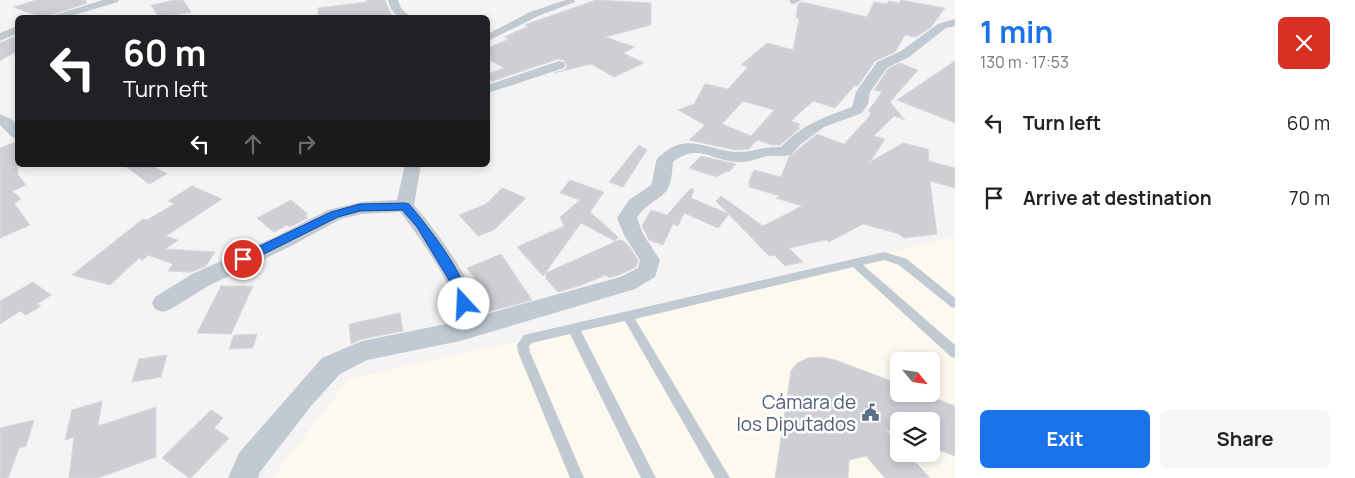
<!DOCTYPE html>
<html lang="en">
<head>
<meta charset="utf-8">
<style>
	:root { --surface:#fff; --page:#f6f6f6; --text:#222; --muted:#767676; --accent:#1a73e8 }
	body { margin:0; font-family:Manrope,sans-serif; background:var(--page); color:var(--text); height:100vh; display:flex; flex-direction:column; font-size:19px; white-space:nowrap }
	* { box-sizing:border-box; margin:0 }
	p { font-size:16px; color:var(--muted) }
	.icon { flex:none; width:28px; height:28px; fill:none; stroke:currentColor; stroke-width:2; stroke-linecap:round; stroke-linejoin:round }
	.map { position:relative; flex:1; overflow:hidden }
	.panel { display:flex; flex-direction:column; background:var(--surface); width:400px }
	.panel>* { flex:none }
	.banner { position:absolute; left:15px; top:15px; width:475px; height:152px; border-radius:8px; box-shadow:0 2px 8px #0003; background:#202124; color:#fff; overflow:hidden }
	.needle { width:32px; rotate:119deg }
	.fabs { position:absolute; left:890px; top:352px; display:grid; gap:10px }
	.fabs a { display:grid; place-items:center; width:50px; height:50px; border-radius:8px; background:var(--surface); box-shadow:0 2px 8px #0003; font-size:25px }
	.pin { position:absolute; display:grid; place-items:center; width:42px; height:42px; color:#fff; margin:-21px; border:2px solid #fff; border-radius:50%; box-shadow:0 1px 5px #0007 }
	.me { position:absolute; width:55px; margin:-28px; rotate:340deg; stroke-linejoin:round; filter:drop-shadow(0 0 4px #0008) }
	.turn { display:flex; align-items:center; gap:18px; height:105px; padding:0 25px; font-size:22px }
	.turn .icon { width:65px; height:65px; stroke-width:2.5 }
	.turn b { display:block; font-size:35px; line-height:42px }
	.lanes { display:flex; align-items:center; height:48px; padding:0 25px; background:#0003; justify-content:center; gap:25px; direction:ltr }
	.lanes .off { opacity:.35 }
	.round { display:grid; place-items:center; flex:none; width:52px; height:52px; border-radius:8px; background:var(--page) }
	.overview { display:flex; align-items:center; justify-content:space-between; height:85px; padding:0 25px }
	h1 { font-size:30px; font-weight:700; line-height:38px; color:var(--accent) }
	.primary-button { display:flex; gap:10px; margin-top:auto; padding:10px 25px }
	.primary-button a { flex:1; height:58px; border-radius:8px; background:var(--accent); color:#fff; font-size:20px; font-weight:700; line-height:58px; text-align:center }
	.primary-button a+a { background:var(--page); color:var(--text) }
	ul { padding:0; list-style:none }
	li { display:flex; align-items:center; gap:15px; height:75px; padding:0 25px }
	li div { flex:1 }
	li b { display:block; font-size:19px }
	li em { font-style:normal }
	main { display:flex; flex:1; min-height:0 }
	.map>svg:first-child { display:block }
</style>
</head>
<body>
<main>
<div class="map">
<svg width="955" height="478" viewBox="0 0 955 478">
	<rect width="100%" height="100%" fill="#f5f3f3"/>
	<path fill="#fdf9ef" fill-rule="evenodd" d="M 955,237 L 955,478 L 272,478 L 349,379 L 642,313 ZM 899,361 L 931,361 L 931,394 L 899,394 ZM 899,421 L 931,421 L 931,454 L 899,454 Z"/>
	<g fill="#cdcfd5" stroke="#d7d9de" fill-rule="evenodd">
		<path d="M 37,0 L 85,0 L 87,3 L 42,18 L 25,18 L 36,15 L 13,7 Z"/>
		<path d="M 175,0 L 183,0 L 191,12 L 159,18 L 151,5 Z"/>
		<path d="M 366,0 L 385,0 L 393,18 L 318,18 L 318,8 L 367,2 Z"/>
		<path d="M 596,0 L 651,3 L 651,25 L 605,37 L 635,47 L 623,53 L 644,63 L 614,77 L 591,64 L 554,73 L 565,70 L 567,66 L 564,60 L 558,59 L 493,81 L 488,80 L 488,74 L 504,68 L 488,59 L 488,48 L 509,39 L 504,37 L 529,26 L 525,25 L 527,24 Z"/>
		<path d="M 901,0 L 945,8 L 931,27 L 916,37 L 905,35 L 895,52 L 875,61 L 858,86 L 855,85 L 835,108 L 813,101 L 791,121 L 800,124 L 797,127 L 800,128 L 780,145 L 772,145 L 757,140 L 749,149 L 735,150 L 689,140 L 705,125 L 678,110 L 694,104 L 705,84 L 728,89 L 748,67 L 741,65 L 767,43 L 793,50 L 799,18 L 796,18 L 798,4 L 802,2 L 867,17 L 874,2 L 886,4 L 889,1 L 899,3 ZM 743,101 L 774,110 L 751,136 L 722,124 Z"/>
		<path d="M 18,35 L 18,50 L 0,61 L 0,43 Z"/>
		<path d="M 955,61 L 955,123 L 897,100 L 931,77 Z"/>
		<path d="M 900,63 L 918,70 L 890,102 L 905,120 L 894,116 L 874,136 L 885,139 L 870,162 L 903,143 L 928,149 L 929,161 L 955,168 L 955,188 L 930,181 L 937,234 L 904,238 L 899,234 L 863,224 L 829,242 L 826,240 L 789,248 L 803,262 L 785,266 L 774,255 L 769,256 L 716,201 L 721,196 L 763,226 L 802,206 L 776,198 L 780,196 L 749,187 L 749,181 L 754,170 L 781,177 L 789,157 L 817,134 L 844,144 L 868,118 L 871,113 L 868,111 L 882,92 L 874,90 L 888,69 Z"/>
		<path d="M 18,141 L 18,175 L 26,185 L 12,191 L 21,199 L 14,203 L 30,225 L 0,238 L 0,148 Z"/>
		<path d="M 639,145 L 647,150 L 623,187 L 609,182 Z"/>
		<path d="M 701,156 L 727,162 L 736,164 L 729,172 L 727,171 L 716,177 L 689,168 Z"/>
		<path d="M 124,165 L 151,165 L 167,174 L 149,184 Z"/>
		<path d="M 570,180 L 604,192 L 590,212 L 618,237 L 615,241 L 581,223 L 543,276 L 517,247 L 564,226 L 560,217 L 580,200 L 560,193 Z"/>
		<path d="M 192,186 L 222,199 L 166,236 L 178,240 L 165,249 L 215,252 L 206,266 L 191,272 L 168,271 L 173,264 L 148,255 L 143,260 L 139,258 L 110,285 L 72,275 L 143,219 L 147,220 L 174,204 L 168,201 Z"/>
		<path d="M 502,188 L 526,198 L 494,230 L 478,236 L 459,215 L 486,204 Z"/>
		<path d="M 691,188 L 694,190 L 691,198 L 729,214 L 718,228 L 684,213 L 678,226 L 673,224 L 663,245 L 649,240 L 642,226 L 651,210 L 667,215 Z"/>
		<path d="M 291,200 L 308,214 L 305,216 L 308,218 L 290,227 L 287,225 L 274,232 L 257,218 Z"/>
		<path d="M 619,240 L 622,240 L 629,246 L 638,260 L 636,267 L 619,275 L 609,278 L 606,275 L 582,285 L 558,292 L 546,279 L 546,273 Z"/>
		<path d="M 501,254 L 532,300 L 488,312 L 478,294 L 485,291 L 467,268 Z"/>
		<path d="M 33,282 L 51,295 L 37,304 L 41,306 L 26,315 L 20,311 L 0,324 L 0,301 Z"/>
		<path d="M 221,286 L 253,286 L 231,334 L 197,333 Z"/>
		<path d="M 400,313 L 403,331 L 362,339 L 351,344 L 349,324 Z"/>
		<path d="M 257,334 L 253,348 L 229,349 L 234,335 Z"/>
		<path d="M 167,355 L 161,377 L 132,382 L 139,359 Z"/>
		<path d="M 821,357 L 835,360 L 899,384 L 899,394 L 924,394 L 955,406 L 955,456 L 931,447 L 931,421 L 899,421 L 899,435 L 885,429 L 899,444 L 899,454 L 908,454 L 930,478 L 885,478 L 866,456 L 849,460 L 848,478 L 775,478 L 791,371 L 797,363 L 808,358 Z"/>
		<path d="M 102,401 L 98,426 L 156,407 L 156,457 L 98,478 L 69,478 L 74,437 L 65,440 L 72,410 Z"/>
		<path d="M 211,410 L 223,418 L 214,428 L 229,438 L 191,478 L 189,478 L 162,458 Z"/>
		<path d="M 34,420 L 26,446 L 19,448 L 8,478 L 0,478 L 0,428 Z"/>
	</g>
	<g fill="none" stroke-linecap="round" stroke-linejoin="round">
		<path fill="#c1cad2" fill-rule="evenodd" d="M 884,252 L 907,259 L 955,298 L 955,308 L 951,307 L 899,265 L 884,260 L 863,265 L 955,345 L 955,358 L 951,357 L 853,267 L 635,319 L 730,478 L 715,478 L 625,321 L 581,331 L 656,478 L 641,478 L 570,334 L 532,343 L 529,346 L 530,352 L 584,478 L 570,478 L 518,352 L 517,345 L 524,335 Z"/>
		<g fill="#c1cad2" fill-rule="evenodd">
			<path d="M 103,0 L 119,0 L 118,2 L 64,18 L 45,18 Z"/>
			<path d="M 388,0 L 398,0 L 401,8 L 411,18 L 399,18 L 391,9 Z"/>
			<path d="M 566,0 L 574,0 L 575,2 L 538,16 L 488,41 L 488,34 L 530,12 Z"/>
			<path d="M 790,0 L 801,0 L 794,4 L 790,3 Z"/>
			<path d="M 955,19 L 955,26 L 946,28 L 909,57 L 887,68 L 870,92 L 868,104 L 862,113 L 824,127 L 801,144 L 791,155 C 783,157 775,155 767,156 C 756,159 748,163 736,162 C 711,160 697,143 673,162 C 672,171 672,182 667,190 C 659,201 646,203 637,218 L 643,234 L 660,260 L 655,277 L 635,289 L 460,341 L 367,360 L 340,374 L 311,406 L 260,472 L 258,478 L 228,478 L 239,453 L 322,358 L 362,341 L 451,323 C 454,313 454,299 449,288 C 439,265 416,232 400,212 L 361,214 L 341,219 L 289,247 L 208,286 L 171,309 L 163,312 L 155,309 L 152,303 L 155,297 L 192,274 L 275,237 L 328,210 L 361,202 L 397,200 L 405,165 L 421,165 L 414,205 C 433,227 481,288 476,317 L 620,277 L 638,268 L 640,260 L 624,235 L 617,218 L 629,200 L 651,185 C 654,177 654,167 657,159 C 659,156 663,154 666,151 C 689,134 710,150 735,152 C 751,153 765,146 781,147 C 801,125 825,117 852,107 L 856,92 L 877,62 L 901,51 L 938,24 Z"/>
			<path d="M 18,26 L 18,33 L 0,41 L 0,33 Z"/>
			<path d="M 559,61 L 564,62 L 565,65 L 564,68 L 488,93 L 488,85 Z"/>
			<path d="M 0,114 L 11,119 L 18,125 L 18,139 L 12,137 L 0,125 Z"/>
		</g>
	</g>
	<path fill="#1a73e8" stroke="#114b97" d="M 405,203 L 409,204 C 429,228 465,273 470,304 L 468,307 L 459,307 L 455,290 L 417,227 L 402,210 L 360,211 L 338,217 L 248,262 L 239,262 L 237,259 L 239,256 L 331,212 L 360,204 Z"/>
	<defs>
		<symbol id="civic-bare" viewBox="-9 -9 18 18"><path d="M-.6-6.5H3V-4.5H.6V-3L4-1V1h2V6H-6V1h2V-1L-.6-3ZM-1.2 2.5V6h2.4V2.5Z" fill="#5c6f8a" stroke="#fff" stroke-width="2.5" paint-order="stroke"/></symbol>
	</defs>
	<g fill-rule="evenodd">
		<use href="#civic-bare" x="858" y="400" width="25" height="25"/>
	</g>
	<g text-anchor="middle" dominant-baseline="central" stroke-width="5" stroke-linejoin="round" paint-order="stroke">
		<g font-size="19" fill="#4e5e75" stroke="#fff" text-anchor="end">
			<text x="856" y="402">Cámara de<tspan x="856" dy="22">los Diputados</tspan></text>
		</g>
	</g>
</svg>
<div class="fabs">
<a><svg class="needle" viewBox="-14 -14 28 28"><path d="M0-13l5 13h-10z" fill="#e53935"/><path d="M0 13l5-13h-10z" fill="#767676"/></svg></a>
<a><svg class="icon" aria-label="layers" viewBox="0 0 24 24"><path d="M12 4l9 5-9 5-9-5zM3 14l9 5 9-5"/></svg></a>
</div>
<div class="pin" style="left:243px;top:259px;background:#d93025"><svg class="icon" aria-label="arrive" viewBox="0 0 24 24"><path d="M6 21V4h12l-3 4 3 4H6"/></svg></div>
<svg class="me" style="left:464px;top:304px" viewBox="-20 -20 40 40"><circle r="19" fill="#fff"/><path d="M0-13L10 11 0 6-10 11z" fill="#1a73e8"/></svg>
<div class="banner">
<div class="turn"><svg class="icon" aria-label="left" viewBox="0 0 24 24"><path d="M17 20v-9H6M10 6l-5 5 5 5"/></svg><div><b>60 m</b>Turn left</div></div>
<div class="lanes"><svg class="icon" aria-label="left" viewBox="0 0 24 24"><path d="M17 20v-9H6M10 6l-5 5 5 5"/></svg><svg class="icon off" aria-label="ahead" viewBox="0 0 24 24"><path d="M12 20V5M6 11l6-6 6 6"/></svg><svg class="icon off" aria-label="right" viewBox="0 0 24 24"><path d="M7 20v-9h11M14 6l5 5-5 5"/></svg></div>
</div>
</div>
<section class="panel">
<div class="overview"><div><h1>1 min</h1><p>130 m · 17:53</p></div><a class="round" style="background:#d93025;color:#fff"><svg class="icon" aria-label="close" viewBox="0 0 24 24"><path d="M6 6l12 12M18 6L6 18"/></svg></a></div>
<ul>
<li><svg class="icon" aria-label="left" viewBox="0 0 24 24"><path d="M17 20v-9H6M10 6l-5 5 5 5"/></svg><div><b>Turn left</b></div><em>60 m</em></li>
<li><svg class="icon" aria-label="arrive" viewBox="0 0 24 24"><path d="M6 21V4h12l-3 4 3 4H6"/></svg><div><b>Arrive at destination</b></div><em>70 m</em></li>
</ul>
<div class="primary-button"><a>Exit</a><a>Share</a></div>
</section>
</main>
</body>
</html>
